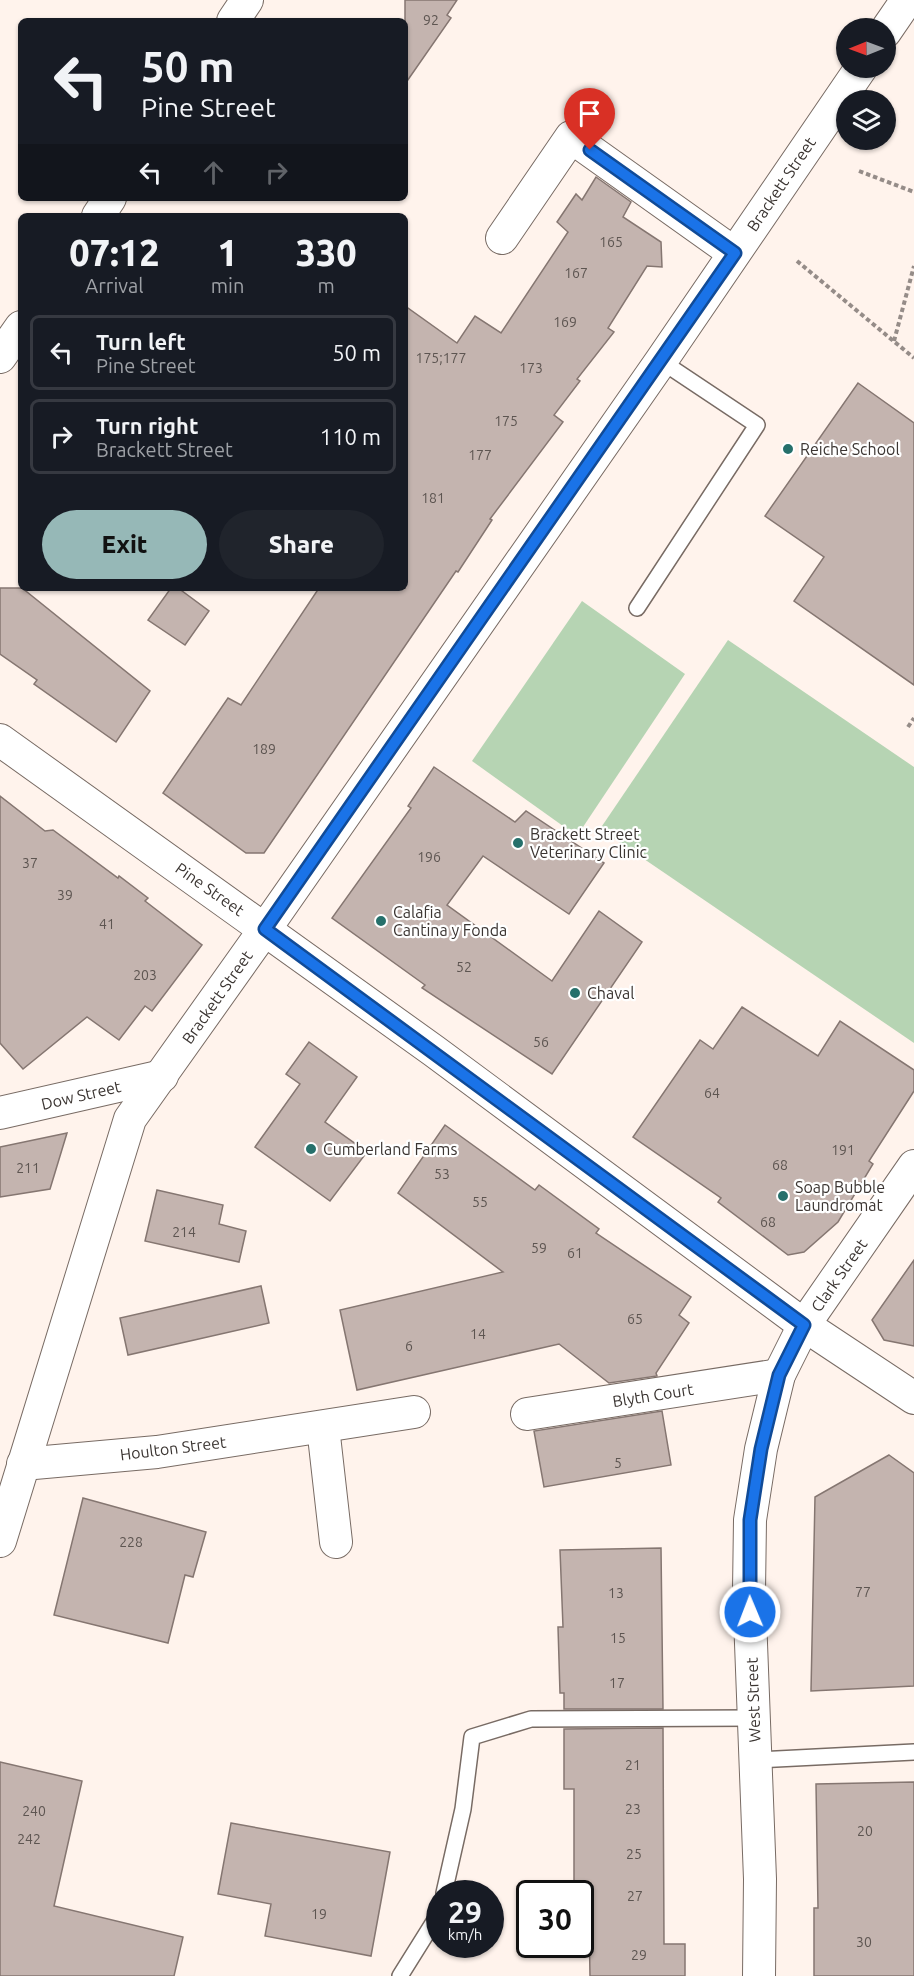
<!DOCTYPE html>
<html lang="en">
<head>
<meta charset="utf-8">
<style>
	:root { --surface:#171b24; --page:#20242c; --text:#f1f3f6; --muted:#9ea1a6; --line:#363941; --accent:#96b8b7 }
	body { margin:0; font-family:Ubuntu,sans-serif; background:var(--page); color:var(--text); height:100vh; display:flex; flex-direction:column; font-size:22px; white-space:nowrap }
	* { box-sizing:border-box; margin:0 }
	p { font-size:20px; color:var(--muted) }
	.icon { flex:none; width:33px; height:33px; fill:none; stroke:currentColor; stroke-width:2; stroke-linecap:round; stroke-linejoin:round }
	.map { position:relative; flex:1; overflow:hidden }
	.panel { position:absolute; left:18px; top:213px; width:390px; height:378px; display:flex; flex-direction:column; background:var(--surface); border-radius:9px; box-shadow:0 2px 4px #0004 }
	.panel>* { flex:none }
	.hud { position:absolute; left:18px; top:18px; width:390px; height:183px; border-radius:9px; box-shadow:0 2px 4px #0004; background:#171b24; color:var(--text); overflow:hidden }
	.needle { width:39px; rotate:269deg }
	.fabs { position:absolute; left:836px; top:18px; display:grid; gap:12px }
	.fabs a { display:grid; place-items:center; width:60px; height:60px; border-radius:50%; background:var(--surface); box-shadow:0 2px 4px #0004; font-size:30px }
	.speed { position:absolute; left:426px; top:1880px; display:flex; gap:12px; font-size:30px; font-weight:700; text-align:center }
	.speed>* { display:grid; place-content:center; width:78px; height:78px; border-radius:50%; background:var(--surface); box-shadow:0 2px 4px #0004; line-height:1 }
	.speed small { font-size:15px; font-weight:400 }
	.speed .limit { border:3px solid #111; border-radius:9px; background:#fff; color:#111 }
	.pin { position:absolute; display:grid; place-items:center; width:51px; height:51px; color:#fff; margin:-62px -26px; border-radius:50% 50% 50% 0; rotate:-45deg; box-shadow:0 0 6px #0007 }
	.pin .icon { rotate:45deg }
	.me { position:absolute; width:66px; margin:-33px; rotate:359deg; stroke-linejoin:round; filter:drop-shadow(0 0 4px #0008) }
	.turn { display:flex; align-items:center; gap:21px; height:126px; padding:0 24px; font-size:27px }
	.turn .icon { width:78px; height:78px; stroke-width:2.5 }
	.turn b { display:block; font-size:42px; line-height:51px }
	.lanes { display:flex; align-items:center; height:57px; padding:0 24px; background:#0003; justify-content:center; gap:30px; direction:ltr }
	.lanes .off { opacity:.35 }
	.eta { display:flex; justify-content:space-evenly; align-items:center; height:102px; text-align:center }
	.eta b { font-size:36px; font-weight:800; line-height:42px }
	.cta { display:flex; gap:12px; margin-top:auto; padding:12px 24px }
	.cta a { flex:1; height:69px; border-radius:36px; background:var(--accent); color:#111; font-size:24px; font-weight:800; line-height:69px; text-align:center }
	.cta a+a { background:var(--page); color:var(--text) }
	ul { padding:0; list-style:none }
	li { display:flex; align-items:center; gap:18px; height:75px; margin:0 12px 9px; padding:0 12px; border:3px solid var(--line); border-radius:9px }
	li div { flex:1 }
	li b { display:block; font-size:22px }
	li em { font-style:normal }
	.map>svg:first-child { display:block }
</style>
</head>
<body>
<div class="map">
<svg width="914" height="1976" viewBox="0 0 914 1976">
	<rect width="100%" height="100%" fill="#fff3ec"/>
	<g fill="#b6d4b3">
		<path d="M 582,601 L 685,674 L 577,836 L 472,761 Z"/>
		<path d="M 728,640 L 914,767 L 914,1043 L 600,829 Z"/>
	</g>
	<g fill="#c4b4af" stroke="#857671" stroke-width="1.5">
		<path d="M 405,0 L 457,0 L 447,15 L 451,18 L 405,84 Z"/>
		<path d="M 596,177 L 631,202 L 623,217 L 661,242 L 662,267 L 647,266 L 608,328 L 614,332 L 577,379 L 580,381 L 554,415 L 563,422 L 490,519 L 492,520 L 458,572 L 456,571 L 264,853 L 246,853 L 163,793 L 228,698 L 241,705 L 319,588 L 405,588 L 405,306 L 457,343 L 475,316 L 501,333 L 568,232 L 557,222 L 576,194 L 582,200 Z"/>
		<path d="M 858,383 L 914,423 L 914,685 L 794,601 L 824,557 L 765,516 Z"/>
		<path d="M 0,588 L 22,588 L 150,691 L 116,742 L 34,684 L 37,680 L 0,654 Z"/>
		<path d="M 171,588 L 178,588 L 209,611 L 185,645 L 148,620 Z"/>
		<path d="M 434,767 L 515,822 L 526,811 L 604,863 L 569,914 L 483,856 L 447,905 L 552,981 L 599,911 L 642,942 L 552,1074 L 422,988 L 425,985 L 332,918 L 411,808 L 408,806 Z"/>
		<path d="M 0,796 L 45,831 L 53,830 L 118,878 L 119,876 L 148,898 L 145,901 L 202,945 L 152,1011 L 145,1006 L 119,1040 L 87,1017 L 23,1069 L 0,1043 Z"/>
		<path d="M 742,1007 L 818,1056 L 840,1021 L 914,1070 L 914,1091 L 869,1161 L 873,1164 L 838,1222 L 804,1252 L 788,1255 L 718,1202 L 721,1198 L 633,1137 L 700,1040 L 713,1049 Z"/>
		<path d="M 309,1042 L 357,1077 L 325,1122 L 367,1152 L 330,1201 L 255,1147 L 300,1084 L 286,1074 Z"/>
		<path d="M 445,1125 L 535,1190 L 539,1185 L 599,1229 L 596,1233 L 691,1297 L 679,1315 L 689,1323 L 656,1373 L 657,1376 L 609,1383 L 559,1344 L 357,1390 L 340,1310 L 503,1272 L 398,1193 Z"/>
		<path d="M 67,1133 L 50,1189 L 0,1197 L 0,1147 Z"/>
		<path d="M 157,1190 L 223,1205 L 219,1224 L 246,1231 L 239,1262 L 145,1241 Z"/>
		<path d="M 914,1260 L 914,1346 L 884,1340 L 872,1320 Z"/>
		<path d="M 261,1286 L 269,1323 L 128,1355 L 120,1318 Z"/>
		<path d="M 662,1411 L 671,1465 L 544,1487 L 534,1431 Z"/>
		<path d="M 889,1455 L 914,1473 L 914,1686 L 811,1691 L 815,1497 Z"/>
		<path d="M 83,1498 L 206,1532 L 193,1577 L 185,1575 L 168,1643 L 54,1615 Z"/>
		<path d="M 661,1548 L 663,1709 L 564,1709 L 564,1693 L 560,1693 L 558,1627 L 563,1627 L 560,1550 Z"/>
		<path d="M 663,1728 L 664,1944 L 685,1944 L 685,1976 L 590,1976 L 589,1918 L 580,1918 L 580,1893 L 574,1893 L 574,1789 L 564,1789 L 564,1729 Z"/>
		<path d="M 0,1762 L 82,1781 L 54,1906 L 183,1937 L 174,1976 L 0,1976 Z"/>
		<path d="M 914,1782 L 914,1976 L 814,1976 L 814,1908 L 818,1908 L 816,1784 Z"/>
		<path d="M 231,1823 L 390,1852 L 371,1956 L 265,1936 L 271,1904 L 218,1894 Z"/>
	</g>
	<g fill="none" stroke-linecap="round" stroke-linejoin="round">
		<defs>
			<g id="lane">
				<path d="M 637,608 L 757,425 L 661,361"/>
				<path d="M 755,1760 L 914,1752"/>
				<path d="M 444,1893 L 463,1809 L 472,1737 L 531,1719 L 753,1718"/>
				<path d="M 400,1976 L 440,1912"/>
			</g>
			<g id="street">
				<path d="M 233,21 L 247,0"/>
				<path d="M 885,32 L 907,0"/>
				<path d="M 98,216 L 110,198"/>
				<path d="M 502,238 L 571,137 L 734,253"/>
				<path d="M 0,357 L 21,327"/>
				<path d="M 0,740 L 434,1051 L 804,1325 L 914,1398"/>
				<path d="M 0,1113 L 162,1076"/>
				<path d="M 527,1414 L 779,1375"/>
				<path d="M 323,1427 L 336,1542"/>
				<path d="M 23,1464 L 157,1452 L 414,1412"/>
				<path d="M 0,1541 L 130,1119 L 265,929 L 661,361 L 861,68"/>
				<path d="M 759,1976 L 760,1879 L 749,1591 L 750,1520 L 761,1449 L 779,1375 L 804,1325 L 914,1166"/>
			</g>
		</defs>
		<use href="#lane" stroke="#786b64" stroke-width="18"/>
		<use href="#street" stroke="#786b64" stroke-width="34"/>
		<g stroke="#958c88" stroke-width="4" stroke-dasharray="4.5 3" stroke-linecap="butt">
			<path d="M 859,171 L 914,192"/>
			<path d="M 797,261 L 914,358"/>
			<path d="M 894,341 L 914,266"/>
			<path d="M 908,727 L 914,718"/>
		</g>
		<use href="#lane" stroke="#fff" stroke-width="15"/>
		<use href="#street" stroke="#fff" stroke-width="32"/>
	</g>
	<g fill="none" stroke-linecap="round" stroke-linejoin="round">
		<defs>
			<path id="route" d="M 590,150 L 735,253 L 265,929 L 804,1325 L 779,1375 L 761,1449 L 750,1520 L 750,1612"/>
		</defs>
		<use href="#route" stroke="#114b97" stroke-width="15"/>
		<use href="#route" stroke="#1a73e8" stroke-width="10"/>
	</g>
	<g fill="#26706b" stroke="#fff" stroke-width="2">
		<circle cx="788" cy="449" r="6"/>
		<circle cx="518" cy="843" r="6"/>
		<circle cx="381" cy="921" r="6"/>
		<circle cx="575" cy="993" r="6"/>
		<circle cx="311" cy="1149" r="6"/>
		<circle cx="783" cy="1196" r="6"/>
	</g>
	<g text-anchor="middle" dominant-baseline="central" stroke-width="4.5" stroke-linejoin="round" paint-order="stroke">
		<g font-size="14" fill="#5d5551">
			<text x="431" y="20">92</text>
			<text x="611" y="242">165</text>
			<text x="576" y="273">167</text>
			<text x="565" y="322">169</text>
			<text x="441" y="358">175;177</text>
			<text x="531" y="368">173</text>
			<text x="506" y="421">175</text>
			<text x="480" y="455">177</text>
			<text x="433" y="498">181</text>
			<text x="264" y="749">189</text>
			<text x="429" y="857">196</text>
			<text x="30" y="863">37</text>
			<text x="65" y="895">39</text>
			<text x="107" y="924">41</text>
			<text x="464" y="967">52</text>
			<text x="145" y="975">203</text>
			<text x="541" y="1042">56</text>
			<text x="712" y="1093">64</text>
			<text x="843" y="1150">191</text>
			<text x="780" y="1165">68</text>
			<text x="28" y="1168">211</text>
			<text x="442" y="1174">53</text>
			<text x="480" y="1202">55</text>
			<text x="768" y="1222">68</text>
			<text x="184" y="1232">214</text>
			<text x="539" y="1248">59</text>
			<text x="575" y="1253">61</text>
			<text x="635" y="1319">65</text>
			<text x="478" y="1334">14</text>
			<text x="409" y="1346">6</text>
			<text x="618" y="1463">5</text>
			<text x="131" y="1542">228</text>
			<text x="863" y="1592">77</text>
			<text x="616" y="1593">13</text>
			<text x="618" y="1638">15</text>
			<text x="617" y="1683">17</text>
			<text x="633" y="1765">21</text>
			<text x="633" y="1809">23</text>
			<text x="34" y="1811">240</text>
			<text x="865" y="1831">20</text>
			<text x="29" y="1839">242</text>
			<text x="634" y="1854">25</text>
			<text x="635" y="1896">27</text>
			<text x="319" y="1914">19</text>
			<text x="864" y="1942">30</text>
			<text x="639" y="1955">29</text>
		</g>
		<g font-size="16" fill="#3b3532" stroke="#fff">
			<text transform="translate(781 184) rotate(-56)">Brackett Street</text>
			<text transform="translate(210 889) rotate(35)">Pine Street</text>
			<text transform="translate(217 997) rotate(-55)">Brackett Street</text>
			<text transform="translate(81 1095) rotate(-13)">Dow Street</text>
			<text transform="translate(839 1275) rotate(-55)">Clark Street</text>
			<text transform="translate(653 1395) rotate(-9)">Blyth Court</text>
			<text transform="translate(173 1448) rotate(-7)">Houlton Street</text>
			<text transform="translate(753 1700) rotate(-92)">West Street</text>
		</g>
		<g font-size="16" fill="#3b3532" stroke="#fff" text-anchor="start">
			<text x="800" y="449">Reiche School</text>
			<text x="530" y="834">Brackett Street<tspan x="530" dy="18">Veterinary Clinic</tspan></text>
			<text x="393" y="912">Calafia<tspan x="393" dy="18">Cantina y Fonda</tspan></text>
			<text x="587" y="993">Chaval</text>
			<text x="323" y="1149">Cumberland Farms</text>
			<text x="795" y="1187">Soap Bubble<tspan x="795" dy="18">Laundromat</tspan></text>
		</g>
	</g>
</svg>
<div class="fabs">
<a><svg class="needle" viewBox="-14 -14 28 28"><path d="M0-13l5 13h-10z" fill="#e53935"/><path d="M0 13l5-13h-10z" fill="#9ea1a6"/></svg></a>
<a><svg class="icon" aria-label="layers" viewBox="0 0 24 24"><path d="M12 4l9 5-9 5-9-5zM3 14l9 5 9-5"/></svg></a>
</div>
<div class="speed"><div>29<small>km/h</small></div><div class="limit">30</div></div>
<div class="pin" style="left:590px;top:150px;background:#d93025"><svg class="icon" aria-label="arrive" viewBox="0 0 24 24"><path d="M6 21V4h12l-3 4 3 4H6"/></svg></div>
<svg class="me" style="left:750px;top:1612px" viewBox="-20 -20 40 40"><circle r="17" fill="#1a73e8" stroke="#fff" stroke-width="3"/><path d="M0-11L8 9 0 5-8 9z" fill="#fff"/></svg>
<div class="hud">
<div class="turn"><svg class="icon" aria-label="left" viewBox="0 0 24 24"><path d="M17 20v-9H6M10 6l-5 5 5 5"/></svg><div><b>50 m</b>Pine Street</div></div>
<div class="lanes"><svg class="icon" aria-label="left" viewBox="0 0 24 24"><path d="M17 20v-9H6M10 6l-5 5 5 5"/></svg><svg class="icon off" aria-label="ahead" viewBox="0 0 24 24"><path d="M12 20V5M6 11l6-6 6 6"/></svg><svg class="icon off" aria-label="right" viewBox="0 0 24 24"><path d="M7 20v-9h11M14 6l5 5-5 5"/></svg></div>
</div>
<section class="panel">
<div class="eta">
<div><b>07:12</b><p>Arrival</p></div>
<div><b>1</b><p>min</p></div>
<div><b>330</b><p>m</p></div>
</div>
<ul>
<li><svg class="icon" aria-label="left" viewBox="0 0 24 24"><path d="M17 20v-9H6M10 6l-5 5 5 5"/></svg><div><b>Turn left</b><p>Pine Street</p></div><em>50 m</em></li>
<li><svg class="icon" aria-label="right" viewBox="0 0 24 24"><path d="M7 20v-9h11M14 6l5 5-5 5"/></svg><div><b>Turn right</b><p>Brackett Street</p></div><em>110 m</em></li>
</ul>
<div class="cta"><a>Exit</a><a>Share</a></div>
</section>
</div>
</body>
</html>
